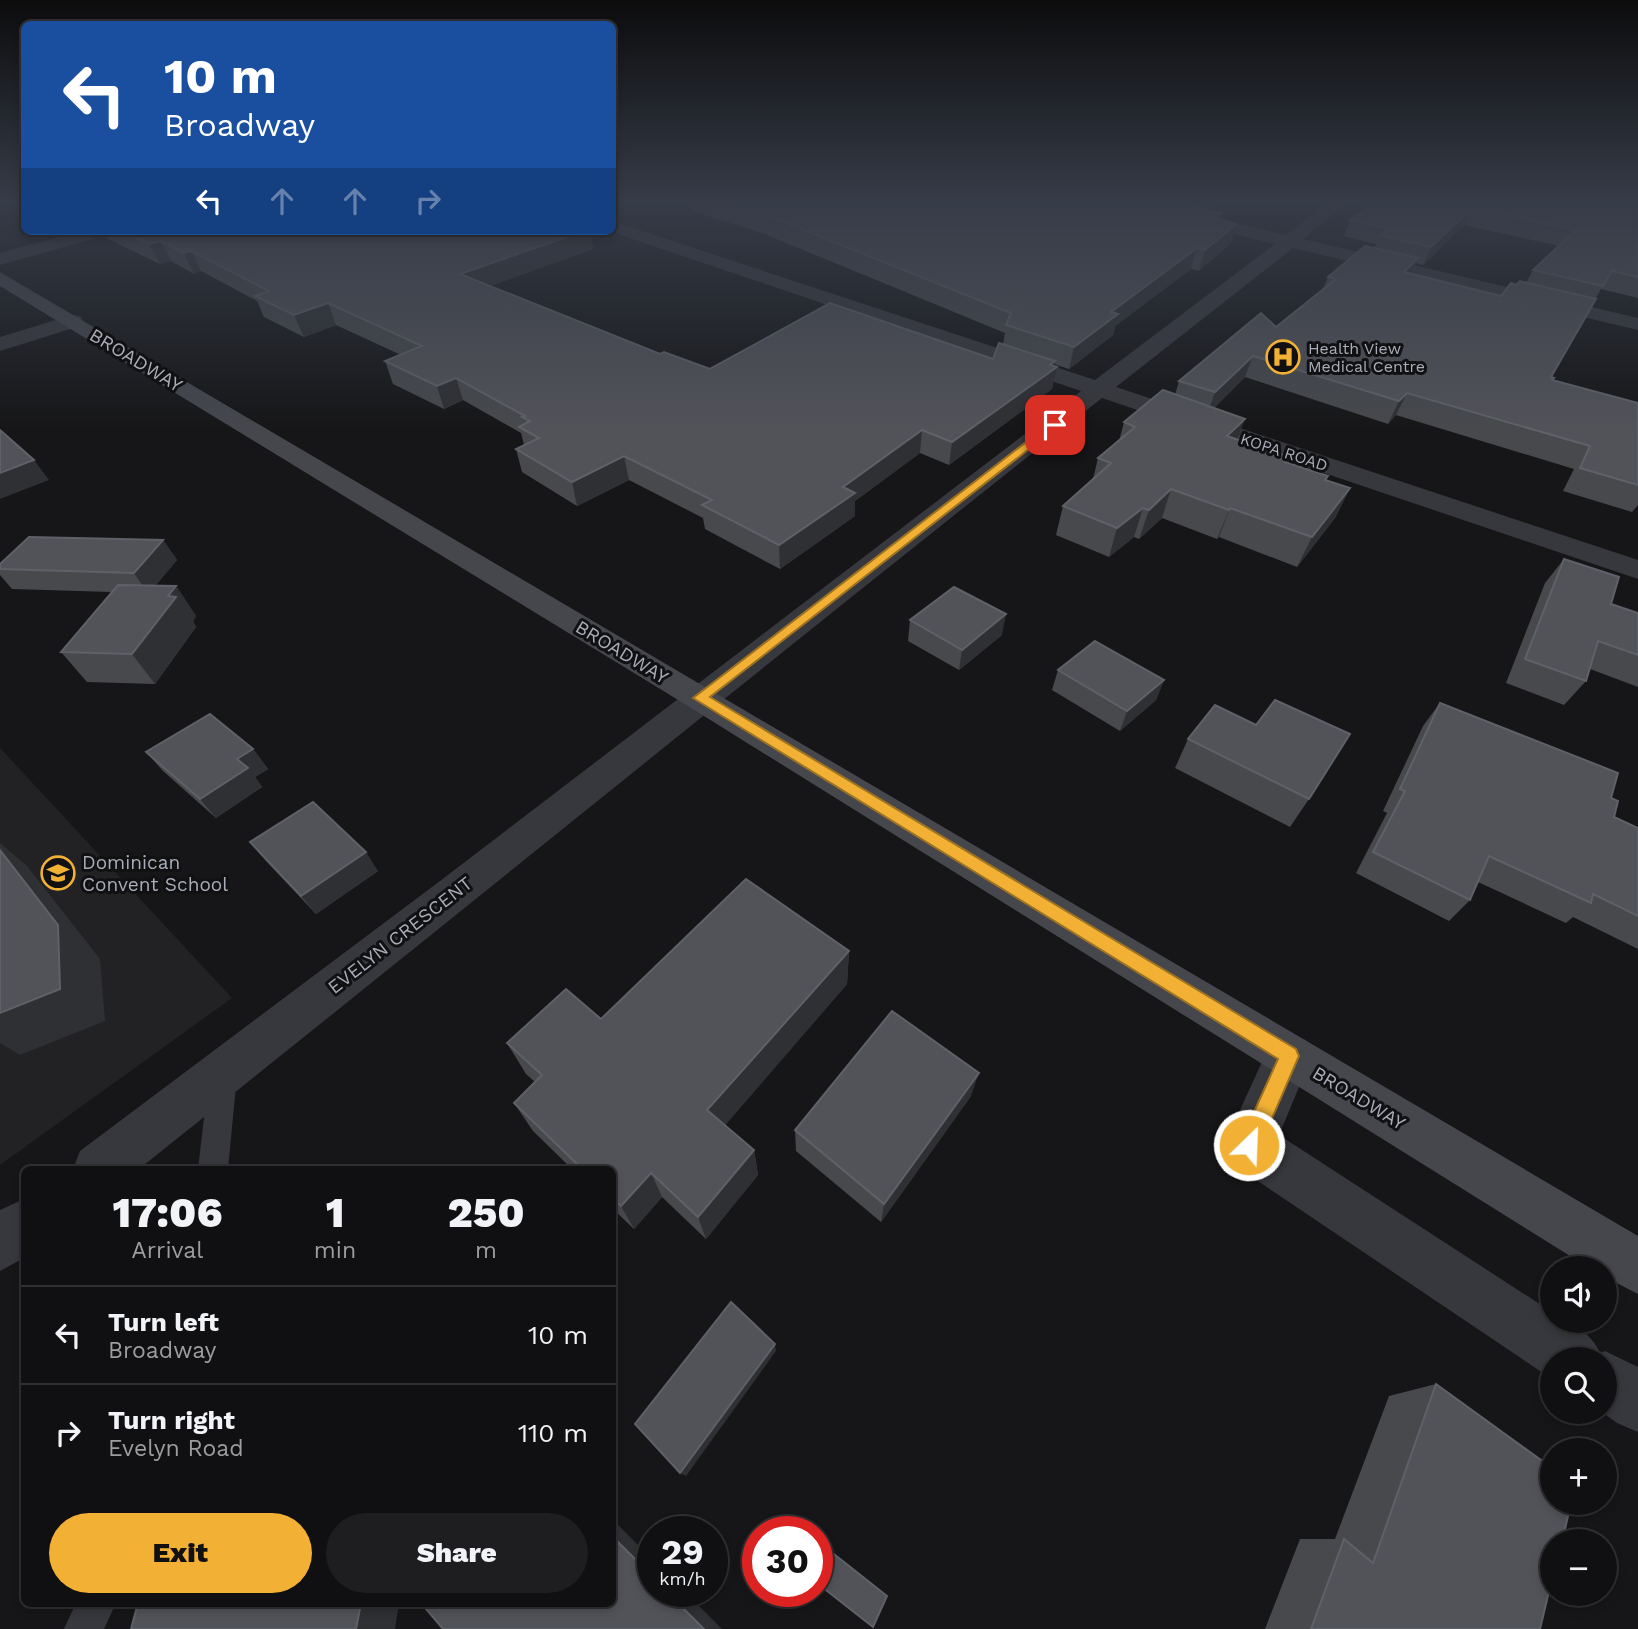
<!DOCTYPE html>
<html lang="en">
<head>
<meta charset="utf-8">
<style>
	:root { --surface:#101012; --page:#1e1e20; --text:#f1f3f6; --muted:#9c9d9f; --line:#303032; --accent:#f2b134 }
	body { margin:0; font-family:"Work Sans",sans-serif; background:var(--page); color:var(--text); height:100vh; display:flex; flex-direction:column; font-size:26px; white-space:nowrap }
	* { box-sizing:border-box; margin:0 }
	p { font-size:23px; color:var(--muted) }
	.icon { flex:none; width:38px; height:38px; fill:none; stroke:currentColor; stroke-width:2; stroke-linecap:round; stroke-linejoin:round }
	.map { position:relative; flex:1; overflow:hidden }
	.side { position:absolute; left:21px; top:1166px; width:595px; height:441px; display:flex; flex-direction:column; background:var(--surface); border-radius:10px; box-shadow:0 4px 10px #0003,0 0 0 2px var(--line) }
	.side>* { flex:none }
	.top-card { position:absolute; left:21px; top:21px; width:595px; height:214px; border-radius:10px; box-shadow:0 4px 10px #0003,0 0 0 2px var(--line); background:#1a4fa0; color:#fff; overflow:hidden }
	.tools { position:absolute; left:1540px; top:1256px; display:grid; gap:14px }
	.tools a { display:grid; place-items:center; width:77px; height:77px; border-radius:50%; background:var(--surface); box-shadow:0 4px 10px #0003,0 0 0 2px var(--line); font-size:35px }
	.speed { position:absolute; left:637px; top:1516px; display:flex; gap:14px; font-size:35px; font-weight:700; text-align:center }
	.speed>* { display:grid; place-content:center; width:91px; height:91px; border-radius:50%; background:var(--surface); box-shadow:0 4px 10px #0003,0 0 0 2px var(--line); line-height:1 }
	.speed small { font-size:18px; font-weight:400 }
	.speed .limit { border:10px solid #d22; background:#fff; color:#111 }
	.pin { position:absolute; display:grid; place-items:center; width:60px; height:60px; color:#fff; margin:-30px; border-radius:14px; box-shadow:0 4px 10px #0006 }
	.me { position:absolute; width:77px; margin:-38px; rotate:24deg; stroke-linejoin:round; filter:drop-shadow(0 0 5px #0008) }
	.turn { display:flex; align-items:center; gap:24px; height:147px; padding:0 28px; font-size:32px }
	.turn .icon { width:91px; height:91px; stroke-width:2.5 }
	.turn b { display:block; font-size:49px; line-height:60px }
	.lanes { display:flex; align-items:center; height:66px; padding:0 28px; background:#0003; justify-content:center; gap:35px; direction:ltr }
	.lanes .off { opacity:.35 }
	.eta { display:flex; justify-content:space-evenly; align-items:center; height:119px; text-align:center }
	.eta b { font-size:42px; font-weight:800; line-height:49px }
	.button { display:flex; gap:14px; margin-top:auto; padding:14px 28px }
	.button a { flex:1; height:80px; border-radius:42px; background:var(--accent); color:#111; font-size:28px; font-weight:800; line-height:80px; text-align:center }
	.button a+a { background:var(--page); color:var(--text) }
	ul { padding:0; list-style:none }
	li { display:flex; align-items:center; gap:21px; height:98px; padding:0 28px; border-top:2px solid var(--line) }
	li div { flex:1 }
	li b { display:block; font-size:26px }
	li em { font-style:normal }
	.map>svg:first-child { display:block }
</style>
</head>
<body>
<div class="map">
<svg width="1638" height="1629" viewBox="0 0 1638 1629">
	<rect width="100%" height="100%" fill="#161618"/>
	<path fill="#222225" d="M 0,748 L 232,998 L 0,1165 Z"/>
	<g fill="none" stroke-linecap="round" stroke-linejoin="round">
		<g fill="#37383d" fill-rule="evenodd">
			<path d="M 223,1061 L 233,1065 L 237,1075 L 228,1169 L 198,1169 L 209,1075 L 213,1065 Z"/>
			<path d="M 76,1603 L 116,1603 L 104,1629 L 64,1629 Z"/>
		</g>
		<g fill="#37383d" fill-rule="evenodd">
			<path d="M 1113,202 L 1144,202 L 1286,235 L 1329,202 L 1349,202 L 1303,239 L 1638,318 L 1638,330 L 1293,248 L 1116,387 L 1638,560 L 1638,579 L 1102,398 C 779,653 460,913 139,1169 L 73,1169 L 80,1151 L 440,881 L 1081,391 L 609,231 L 612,231 L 612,221 L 1095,380 L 1275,244 L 1116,206 Z"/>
			<path d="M 81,231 L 110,231 L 107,235 L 0,265 L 0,253 Z"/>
			<path d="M 72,315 L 80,316 L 83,321 L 80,326 L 0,351 L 0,337 Z"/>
			<path d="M 1289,1034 L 1306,1040 L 1312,1056 L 1279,1135 L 1552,1312 L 1552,1321 C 1573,1321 1592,1334 1600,1353 L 1605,1351 L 1638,1367 L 1638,1432 L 1617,1423 L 1602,1412 L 1605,1412 L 1605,1360 L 1552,1360 L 1552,1379 L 1231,1163 L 1224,1145 L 1272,1040 Z"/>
			<path d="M 24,1199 L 24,1258 L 0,1271 L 0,1210 Z"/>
		</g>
		<path fill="#45474d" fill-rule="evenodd" d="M 0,272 L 1638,1236 L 1638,1294 L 1605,1277 L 1605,1269 L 1591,1269 L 688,706 L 0,286 Z"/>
	</g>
	<g fill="#47494d" fill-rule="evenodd">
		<path d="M 691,202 L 1222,202 L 1208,210 L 1222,213 L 1220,219 L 1237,224 L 1231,243 L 1199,271 L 1191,269 L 1115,326 L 1113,335 L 1069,369 L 1054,364 L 1052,389 L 949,465 L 920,453 L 855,501 L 855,516 L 780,569 L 705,529 L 703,518 L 629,480 L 577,506 L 522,472 L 516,449 L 524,445 L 521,433 L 463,400 L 444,409 L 393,384 L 385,361 L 401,355 L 336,325 L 304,337 L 264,317 L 257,301 L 201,271 L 194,274 L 171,261 L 160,264 L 106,238 L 102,231 L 590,231 L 593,249 L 490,286 L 660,354 L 710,369 L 993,359 L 1003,344 L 1005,333 L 762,233 L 692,211 Z"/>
		<path d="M 1375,202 L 1638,202 L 1638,298 L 1601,289 L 1551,377 L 1552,380 L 1638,403 L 1638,505 L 1632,512 L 1563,491 L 1574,469 L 1396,415 L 1388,424 L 1245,377 L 1214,408 L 1237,439 L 1287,462 L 1328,476 L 1326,480 L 1350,488 L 1335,518 L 1297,567 L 1219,537 L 1217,539 L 1162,518 L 1139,539 L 1134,537 L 1109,557 L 1056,535 L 1063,506 L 1093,479 L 1098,458 L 1119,441 L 1124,422 L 1175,395 L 1179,381 L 1276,327 L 1323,289 L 1328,277 L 1374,248 L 1376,244 L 1344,236 L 1350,220 ZM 1464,225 L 1559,246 L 1533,270 L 1526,283 L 1501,296 L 1411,274 L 1416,263 L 1423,265 Z"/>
		<path d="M 163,540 L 177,560 L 155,586 L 176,586 L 196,616 L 193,621 L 196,627 L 155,684 L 87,682 L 61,652 L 112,592 L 12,589 L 0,575 L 0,564 Z"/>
		<path d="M 1564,559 L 1611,604 L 1638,613 L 1638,687 L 1590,669 L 1586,681 L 1564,705 L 1506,683 L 1545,583 Z"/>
		<path d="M 910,620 L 1002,635 L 959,670 L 908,641 Z"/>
		<path d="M 1058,670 L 1164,680 L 1156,700 L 1120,731 L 1052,690 Z"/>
		<path d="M 1440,703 L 1611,798 L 1614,817 L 1638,828 L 1638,949 L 1573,917 L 1566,923 L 1478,882 L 1470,900 L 1449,921 L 1356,873 L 1387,813 L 1383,811 L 1423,726 Z"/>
		<path d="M 1188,739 L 1309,799 L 1290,827 L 1175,768 Z"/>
		<path d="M 253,749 L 268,769 L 255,777 L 262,787 L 216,818 L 163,771 L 146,752 Z"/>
		<path d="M 250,842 L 378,871 L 316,914 L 266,861 Z"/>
		<path d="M 849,951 L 847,984 L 725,1125 L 754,1150 L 758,1175 L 706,1239 L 662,1197 L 634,1229 L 612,1208 L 612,1169 L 572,1169 L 533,1131 L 514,1103 L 535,1082 L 526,1074 L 507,1043 Z"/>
		<path d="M 971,1096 L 881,1222 L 796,1151 L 795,1130 Z"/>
		<path d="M 1436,1384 L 1540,1629 L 1265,1629 L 1300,1539 L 1335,1539 L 1389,1396 Z"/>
	</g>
	<g fill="#2f3033">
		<path d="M 1206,202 L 1222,202 L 1203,213 Z"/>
		<path d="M 1472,208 L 1464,225 L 1423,265 L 1431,247 Z"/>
		<path d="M 1237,224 L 1231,243 L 1199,271 L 1205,250 Z"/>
		<path d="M 584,231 L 590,231 L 593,249 L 466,295 L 460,274 Z"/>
		<path d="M 161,241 L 171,261 L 160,264 L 149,244 Z"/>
		<path d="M 1197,248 L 1191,269 L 1115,326 L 1113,335 L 1069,369 L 1074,347 L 1111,312 Z"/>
		<path d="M 191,251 L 201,271 L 194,274 L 184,253 Z"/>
		<path d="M 1418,258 L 1409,278 L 1404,272 Z"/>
		<path d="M 328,303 L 336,325 L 304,337 L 294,315 Z"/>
		<path d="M 1253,356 L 1245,377 L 1207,415 L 1215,392 Z"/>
		<path d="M 1055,361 L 1053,369 L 1057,367 L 1052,389 L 949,465 L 952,442 Z"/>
		<path d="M 456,378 L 463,400 L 444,409 L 437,386 Z"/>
		<path d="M 1407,393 L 1396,415 L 1388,424 L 1399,401 Z"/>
		<path d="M 1245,419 L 1234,447 L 1227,436 Z"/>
		<path d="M 922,430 L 920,453 L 855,501 L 855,516 L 780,569 L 779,545 L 843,487 Z"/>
		<path d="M 624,456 L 629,480 L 577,506 L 572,482 Z"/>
		<path d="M 34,460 L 49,480 L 0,499 L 0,473 Z"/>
		<path d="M 1350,488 L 1335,518 L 1297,567 L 1312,537 Z"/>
		<path d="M 1171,489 L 1162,518 L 1139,539 L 1149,510 Z"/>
		<path d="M 1143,508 L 1134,537 L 1109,557 L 1117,528 Z"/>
		<path d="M 1230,508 L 1219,537 L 1217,539 L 1229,510 Z"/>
		<path d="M 163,540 L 177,560 L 148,594 L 134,573 Z"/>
		<path d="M 176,586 L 196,616 L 193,621 L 196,627 L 155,684 L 132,654 L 168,596 Z"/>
		<path d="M 1006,614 L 1002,635 L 959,670 L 962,650 Z"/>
		<path d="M 1164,680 L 1156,700 L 1120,731 L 1127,711 Z"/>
		<path d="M 253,749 L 268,769 L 255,777 L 262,787 L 216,818 L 200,799 L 237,759 Z"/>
		<path d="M 0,843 L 27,866 L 100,959 L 105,1021 L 20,1055 L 0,1043 Z"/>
		<path d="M 366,852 L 378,871 L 316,914 L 301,896 Z"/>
		<path d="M 849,951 L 847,984 L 715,1137 L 707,1110 Z"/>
		<path d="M 979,1073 L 971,1096 L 881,1222 L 884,1204 Z"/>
		<path d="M 754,1150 L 758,1175 L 706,1239 L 698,1217 Z"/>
		<path d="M 651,1173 L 662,1197 L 634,1229 L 621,1206 Z"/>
		<path d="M 775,1344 L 776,1351 L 686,1476 L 680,1473 Z"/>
		<path d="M 612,1519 L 653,1560 L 653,1577 L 612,1536 Z"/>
		<path d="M 666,1591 L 684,1591 L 722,1629 L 704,1629 Z"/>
		<path d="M 361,1603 L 399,1603 L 395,1629 L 356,1629 Z"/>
	</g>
	<g fill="#525359" stroke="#5f6168" stroke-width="2">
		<path d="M 724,202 L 1174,202 L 1222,213 L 1214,218 L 1237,224 L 1205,250 L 1197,248 L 1111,312 L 1118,314 L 1074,347 L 1006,325 L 1011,313 L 761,213 Z"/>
		<path d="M 1375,202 L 1638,202 L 1638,277 L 1612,271 L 1603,286 L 1533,270 L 1576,230 L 1472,208 L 1431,247 L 1380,236 L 1388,228 L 1350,220 Z"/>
		<path d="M 122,231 L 584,231 L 460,274 L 660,354 L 664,352 L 710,369 L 830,303 L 993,359 L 999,343 L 1055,361 L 1050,365 L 1057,367 L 952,442 L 922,430 L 843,487 L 855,493 L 779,545 L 702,505 L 712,500 L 624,456 L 572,482 L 516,449 L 539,438 L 519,427 L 530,421 L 522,417 L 525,416 L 456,378 L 437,386 L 385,361 L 422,346 L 328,303 L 294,315 L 255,296 L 269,291 L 191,251 L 184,253 L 161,241 L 149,244 Z"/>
		<path d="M 1365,246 L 1418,258 L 1404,272 L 1501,296 L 1511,283 L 1516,285 L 1520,281 L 1596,299 L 1551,377 L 1554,378 L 1552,380 L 1638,403 L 1638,485 L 1580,468 L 1590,446 L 1407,393 L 1399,401 L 1253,356 L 1215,392 L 1179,381 L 1261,313 L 1276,327 L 1336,279 L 1328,277 Z"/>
		<path d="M 1163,390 L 1245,419 L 1227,436 L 1289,457 L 1285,462 L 1328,476 L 1325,480 L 1350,488 L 1312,537 L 1230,508 L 1229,510 L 1171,489 L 1149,510 L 1143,508 L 1117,528 L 1063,506 L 1111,463 L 1098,458 L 1135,427 L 1124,422 Z"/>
		<path d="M 0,430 L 34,460 L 0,473 Z"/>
		<path d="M 29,537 L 163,540 L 134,573 L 0,569 L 0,564 Z"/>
		<path d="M 1564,559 L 1619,577 L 1611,604 L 1638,613 L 1638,655 L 1598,641 L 1586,681 L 1525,659 Z"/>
		<path d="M 118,585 L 176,586 L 168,596 L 176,597 L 132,654 L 61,652 Z"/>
		<path d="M 954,587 L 1006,614 L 962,650 L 910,620 Z"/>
		<path d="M 1095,641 L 1164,680 L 1127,711 L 1058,670 Z"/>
		<path d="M 1275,700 L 1350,734 L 1309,799 L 1188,739 L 1215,705 L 1256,725 Z"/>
		<path d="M 1440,703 L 1618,773 L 1611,798 L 1618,801 L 1614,817 L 1638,828 L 1638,916 L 1593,894 L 1591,903 L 1489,856 L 1470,900 L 1373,852 L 1405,791 L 1400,789 Z"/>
		<path d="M 210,714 L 253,749 L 237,759 L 248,768 L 200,799 L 146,752 Z"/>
		<path d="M 313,802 L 366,852 L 301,896 L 250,842 Z"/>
		<path d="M 0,850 L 58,925 L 60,989 L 0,1013 Z"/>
		<path d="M 746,879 L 849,951 L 707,1110 L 754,1150 L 698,1217 L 651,1173 L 621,1206 L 612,1198 L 612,1169 L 582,1169 L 514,1103 L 542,1075 L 507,1043 L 566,989 L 601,1019 Z"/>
		<path d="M 892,1011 L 979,1073 L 884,1204 L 795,1130 Z"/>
		<path d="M 731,1302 L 775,1344 L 680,1473 L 635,1424 Z"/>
		<path d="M 1436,1384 L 1552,1468 L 1552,1503 L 1571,1503 L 1562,1542 L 1552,1542 L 1552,1579 L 1540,1629 L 1311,1629 L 1344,1539 L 1373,1563 Z"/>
		<path d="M 612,1536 L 653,1577 L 653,1591 L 666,1591 L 704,1629 L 443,1629 L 421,1603 L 612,1603 Z"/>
		<path d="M 825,1547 L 887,1596 L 873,1627 L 817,1583 L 817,1565 Z"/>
		<path d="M 138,1603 L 361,1603 L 356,1629 L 131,1629 Z"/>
	</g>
	<linearGradient id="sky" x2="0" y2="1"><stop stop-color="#0c0c0d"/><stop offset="0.47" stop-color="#363c48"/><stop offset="1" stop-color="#363c48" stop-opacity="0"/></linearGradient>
	<rect width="1638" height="430" fill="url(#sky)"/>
	<path fill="#f2b134" stroke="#9d7322" stroke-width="2" d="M 1051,423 L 1060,425 L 710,697 L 1296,1049 L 1299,1056 L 1257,1153 L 1249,1156 L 1242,1153 L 1239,1145 L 1278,1059 L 693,698 Z"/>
	<defs>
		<symbol id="hospital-ring" viewBox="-11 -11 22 22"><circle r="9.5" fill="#111113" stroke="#f2b134" stroke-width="1.5"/><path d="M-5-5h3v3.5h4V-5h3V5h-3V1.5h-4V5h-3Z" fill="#f2b134"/></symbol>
		<symbol id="school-ring" viewBox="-11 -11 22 22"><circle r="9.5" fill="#111113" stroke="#f2b134" stroke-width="1.5"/><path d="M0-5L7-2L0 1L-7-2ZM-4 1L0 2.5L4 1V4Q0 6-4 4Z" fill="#f2b134"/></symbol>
	</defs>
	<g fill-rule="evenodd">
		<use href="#hospital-ring" x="1264" y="338" width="38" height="38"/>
		<use href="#school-ring" x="39" y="854" width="38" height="38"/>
	</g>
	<g text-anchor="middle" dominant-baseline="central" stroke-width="6" stroke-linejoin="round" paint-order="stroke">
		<g font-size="16" fill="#a8adb8" stroke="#111113" text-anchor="start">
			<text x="1308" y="348">Health View<tspan x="1308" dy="18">Medical Centre</tspan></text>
		</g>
		<g font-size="16" fill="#a8adb8" stroke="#111113">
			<text transform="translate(1284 452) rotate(18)">KOPA ROAD</text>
		</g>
		<g font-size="19" fill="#a8adb8" stroke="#111113">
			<text transform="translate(136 360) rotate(31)">BROADWAY</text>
			<text transform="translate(622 652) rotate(31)">BROADWAY</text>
			<text transform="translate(400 935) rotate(-38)">EVELYN CRESCENT</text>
			<text transform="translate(1359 1098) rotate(31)">BROADWAY</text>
		</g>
		<g font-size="19" fill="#a8adb8" stroke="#111113" text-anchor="start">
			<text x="82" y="862">Dominican<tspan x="82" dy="22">Convent School</tspan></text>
		</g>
	</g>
</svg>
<div class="tools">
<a><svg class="icon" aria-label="sound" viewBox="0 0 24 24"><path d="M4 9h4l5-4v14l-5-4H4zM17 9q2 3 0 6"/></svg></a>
<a><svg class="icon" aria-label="search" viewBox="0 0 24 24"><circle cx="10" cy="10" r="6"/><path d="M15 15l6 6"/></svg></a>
<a>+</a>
<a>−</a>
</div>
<div class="speed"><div>29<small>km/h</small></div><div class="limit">30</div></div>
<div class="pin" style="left:1055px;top:425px;background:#d93025"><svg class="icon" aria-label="arrive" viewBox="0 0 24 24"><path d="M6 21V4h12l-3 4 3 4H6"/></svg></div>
<svg class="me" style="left:1249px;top:1145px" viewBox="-20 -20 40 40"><circle r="17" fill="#f2b134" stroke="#fff" stroke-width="3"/><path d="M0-11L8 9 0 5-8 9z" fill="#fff"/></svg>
<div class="top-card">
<div class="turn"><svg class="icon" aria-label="left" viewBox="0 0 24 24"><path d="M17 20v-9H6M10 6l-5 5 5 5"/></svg><div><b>10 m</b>Broadway</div></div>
<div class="lanes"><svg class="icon" aria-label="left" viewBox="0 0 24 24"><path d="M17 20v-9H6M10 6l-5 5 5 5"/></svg><svg class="icon off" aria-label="ahead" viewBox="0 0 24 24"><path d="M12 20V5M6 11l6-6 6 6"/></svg><svg class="icon off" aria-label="ahead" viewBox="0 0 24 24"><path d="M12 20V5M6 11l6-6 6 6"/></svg><svg class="icon off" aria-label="right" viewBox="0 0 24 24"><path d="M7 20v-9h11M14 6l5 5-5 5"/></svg></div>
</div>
<section class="side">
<div class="eta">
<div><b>17:06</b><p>Arrival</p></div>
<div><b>1</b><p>min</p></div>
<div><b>250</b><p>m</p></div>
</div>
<ul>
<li><svg class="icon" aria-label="left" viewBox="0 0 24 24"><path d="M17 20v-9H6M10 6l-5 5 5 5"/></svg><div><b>Turn left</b><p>Broadway</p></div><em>10 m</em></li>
<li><svg class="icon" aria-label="right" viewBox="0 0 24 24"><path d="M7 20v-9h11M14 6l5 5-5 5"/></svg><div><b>Turn right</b><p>Evelyn Road</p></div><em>110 m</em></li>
</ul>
<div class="button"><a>Exit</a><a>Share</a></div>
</section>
</div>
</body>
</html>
